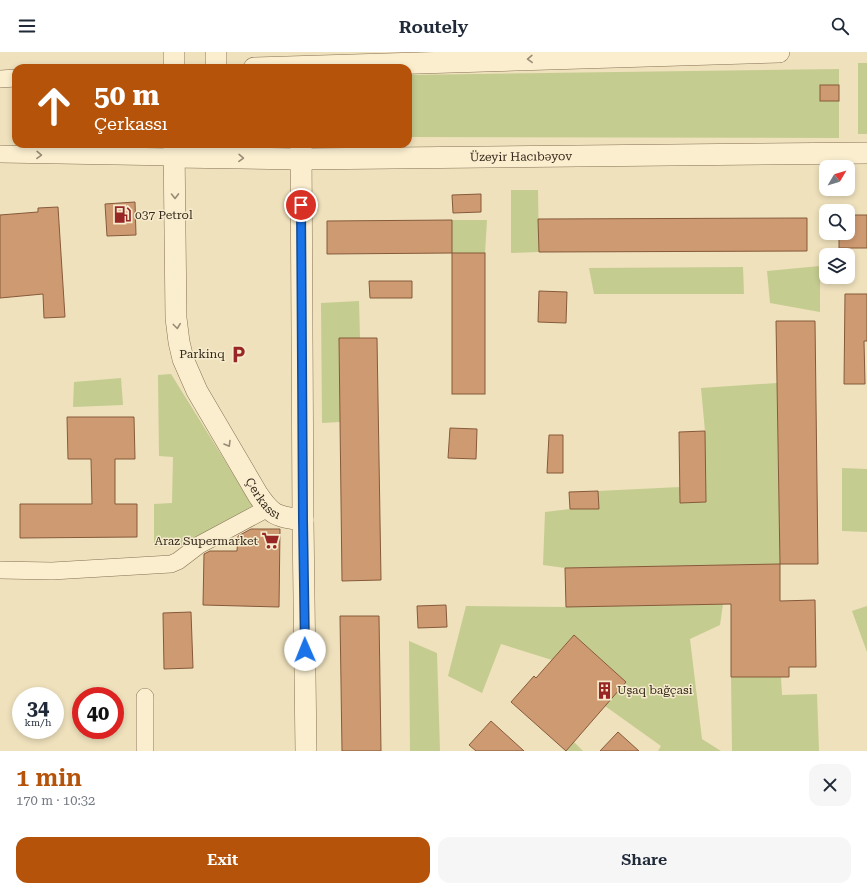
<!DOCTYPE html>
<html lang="en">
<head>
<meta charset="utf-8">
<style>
	:root { --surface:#fff; --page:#f6f6f7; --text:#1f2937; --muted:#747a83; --accent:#b45309 }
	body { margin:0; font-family:"Roboto Serif",serif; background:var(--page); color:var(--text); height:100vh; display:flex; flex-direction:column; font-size:15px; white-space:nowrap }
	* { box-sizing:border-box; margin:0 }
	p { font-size:13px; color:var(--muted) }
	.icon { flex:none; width:22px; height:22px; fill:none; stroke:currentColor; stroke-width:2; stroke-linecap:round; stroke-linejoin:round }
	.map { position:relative; height:699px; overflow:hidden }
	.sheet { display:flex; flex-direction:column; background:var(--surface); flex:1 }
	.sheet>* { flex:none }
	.top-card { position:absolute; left:12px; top:12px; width:400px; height:84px; border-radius:12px; box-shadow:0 2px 6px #0003; background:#b45309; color:#fff; overflow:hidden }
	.needle { width:26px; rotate:52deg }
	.controls { position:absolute; left:819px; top:108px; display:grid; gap:8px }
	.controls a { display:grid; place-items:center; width:36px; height:36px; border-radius:8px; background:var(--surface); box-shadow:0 2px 6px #0003; font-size:20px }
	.speed { position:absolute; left:12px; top:635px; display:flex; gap:8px; font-size:20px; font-weight:700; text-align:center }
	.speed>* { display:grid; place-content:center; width:52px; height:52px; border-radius:50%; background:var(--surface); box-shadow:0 2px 6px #0003; line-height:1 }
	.speed small { font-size:10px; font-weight:400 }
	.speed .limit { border:6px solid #d22; background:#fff; color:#111 }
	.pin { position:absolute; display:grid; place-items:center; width:34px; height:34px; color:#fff; margin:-17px; border:2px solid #fff; border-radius:50%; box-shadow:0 1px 4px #0007 }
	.me { position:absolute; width:44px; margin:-22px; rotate:359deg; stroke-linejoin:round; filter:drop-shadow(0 0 3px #0008) }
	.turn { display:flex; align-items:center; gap:14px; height:84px; padding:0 16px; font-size:18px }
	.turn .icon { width:52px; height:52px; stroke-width:2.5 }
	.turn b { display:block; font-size:28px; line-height:34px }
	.round { display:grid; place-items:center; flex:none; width:42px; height:42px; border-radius:12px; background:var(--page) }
	.overview { display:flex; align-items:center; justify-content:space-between; height:68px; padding:0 16px }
	h1 { font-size:24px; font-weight:600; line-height:30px; color:var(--accent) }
	.cta { display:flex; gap:8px; margin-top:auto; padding:8px 16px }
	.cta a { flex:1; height:46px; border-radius:12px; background:var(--accent); color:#fff; font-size:16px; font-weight:600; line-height:46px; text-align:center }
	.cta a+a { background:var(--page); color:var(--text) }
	header { display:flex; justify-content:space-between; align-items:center; height:52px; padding:0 16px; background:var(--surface); font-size:18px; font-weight:600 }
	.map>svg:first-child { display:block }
</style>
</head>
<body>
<header><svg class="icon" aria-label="menu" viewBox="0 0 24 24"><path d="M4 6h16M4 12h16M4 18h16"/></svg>Routely<svg class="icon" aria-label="search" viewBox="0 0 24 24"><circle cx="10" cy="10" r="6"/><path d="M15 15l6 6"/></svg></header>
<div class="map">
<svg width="867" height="699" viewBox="0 0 867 699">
	<rect width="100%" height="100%" fill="#efe1bc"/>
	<g fill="#c4cc90">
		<rect x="858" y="11" width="9" height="71"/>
		<path d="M 839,17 L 839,33 L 820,33 L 821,49 L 839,49 L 839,86 L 408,85 L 408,23 Z"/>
		<path d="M 511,138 L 538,138 L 539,200 L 511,201 Z"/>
		<path d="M 452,168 L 487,168 L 485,201 L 452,201 Z"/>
		<path d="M 820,214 L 820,260 L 770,251 L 767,219 Z"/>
		<path d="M 743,215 L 744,242 L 594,242 L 589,216 Z"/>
		<path d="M 359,249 L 360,286 L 339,286 L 340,370 L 322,371 L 321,251 Z"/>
		<path d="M 171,322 L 253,454 L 186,493 L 154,495 L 154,452 L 172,451 L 173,405 L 159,404 L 158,323 Z"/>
		<path d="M 121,326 L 123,353 L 73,355 L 74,330 Z"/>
		<path d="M 777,331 L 780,512 L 565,516 L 543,513 L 545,460 L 570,457 L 599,457 L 598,439 L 680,435 L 680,451 L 706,450 L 705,379 L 701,336 Z"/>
		<path d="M 842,416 L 867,417 L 867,480 L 842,479 Z"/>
		<path d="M 723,552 L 720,573 L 690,587 L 702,687 L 721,699 L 658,699 L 661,694 L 605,654 L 626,630 L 574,583 L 552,608 L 501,592 L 482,641 L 448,624 L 466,554 L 566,555 Z"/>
		<path d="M 867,554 L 867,600 L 852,559 Z"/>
		<path d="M 409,589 L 437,601 L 440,699 L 410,699 Z"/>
		<path d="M 731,625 L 781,625 L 782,643 L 817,642 L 819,699 L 732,699 Z"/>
		<path d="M 574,690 L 583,699 L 566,699 Z"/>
	</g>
	<g fill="#ce9a71" stroke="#865a3b">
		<rect x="820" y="33" width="19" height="16"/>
		<path d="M 481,142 L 481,160 L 453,161 L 452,143 Z"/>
		<path d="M 135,150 L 136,183 L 107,184 L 105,152 Z"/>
		<path d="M 58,155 L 65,265 L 44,266 L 43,242 L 0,246 L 0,163 L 38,160 L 38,156 Z"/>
		<path d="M 848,163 L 867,163 L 867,196 L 839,196 L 839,181 L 848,181 Z"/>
		<path d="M 807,166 L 807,199 L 539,200 L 538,167 Z"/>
		<path d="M 452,168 L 452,201 L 327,202 L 327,169 Z"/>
		<rect x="452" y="201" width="33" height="141"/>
		<path d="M 369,229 L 412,229 L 412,246 L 370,246 Z"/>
		<path d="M 539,239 L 567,240 L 566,271 L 538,270 Z"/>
		<path d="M 845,242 L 867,242 L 867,289 L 864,289 L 865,332 L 844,332 Z"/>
		<path d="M 776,269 L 815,269 L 818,512 L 780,512 Z"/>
		<path d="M 339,286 L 377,286 L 381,528 L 342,529 Z"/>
		<path d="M 67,365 L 134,365 L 135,407 L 115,407 L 115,452 L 137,452 L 137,485 L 20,486 L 20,452 L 92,452 L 91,407 L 68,407 Z"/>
		<path d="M 450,376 L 477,377 L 476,407 L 448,406 Z"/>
		<path d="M 705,379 L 706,450 L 680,451 L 679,380 Z"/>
		<path d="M 549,383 L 563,383 L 563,421 L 547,421 Z"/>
		<path d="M 598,439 L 599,457 L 570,457 L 569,440 Z"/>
		<path d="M 251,477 L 280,477 L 279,555 L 203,553 L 204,502 L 210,499 L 237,499 L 238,484 Z"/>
		<path d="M 780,512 L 780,549 L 815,548 L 816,615 L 789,615 L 789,625 L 731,625 L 731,552 L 566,555 L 565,516 Z"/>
		<path d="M 446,553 L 447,575 L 418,576 L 417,554 Z"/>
		<path d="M 191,560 L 193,616 L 164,617 L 163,561 Z"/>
		<path d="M 340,564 L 379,564 L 381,699 L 342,699 Z"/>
		<path d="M 574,583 L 626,630 L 566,699 L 511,650 L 534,624 L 536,626 Z"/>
		<path d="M 491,669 L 524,699 L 476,699 L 469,693 Z"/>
		<path d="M 618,680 L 639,699 L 600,699 Z"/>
	</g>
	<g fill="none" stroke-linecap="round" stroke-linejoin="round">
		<defs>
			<g id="minor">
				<path d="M 0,27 L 16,26"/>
				<path d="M 0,102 L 174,105"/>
				<path d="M 0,518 L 52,519 L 171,512 L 178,509 L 199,493 L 268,456"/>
				<path d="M 145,645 L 145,699"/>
			</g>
			<g id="tertiary">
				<path d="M 174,0 L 174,16"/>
				<path d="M 216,0 L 216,16"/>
				<path d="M 254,16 L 779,0"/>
				<path id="s1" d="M 174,92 L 176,266 L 179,290 L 183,307 L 197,339 L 258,443 C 273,465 277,464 303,468"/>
				<path d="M 301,92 L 303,468 L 306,699"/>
				<path id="s2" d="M 174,105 L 301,107 L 867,101"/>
			</g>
		</defs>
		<use href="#minor" stroke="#867155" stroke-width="18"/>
		<use href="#tertiary" stroke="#867155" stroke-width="22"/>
		<use href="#minor" stroke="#faeecf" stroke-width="17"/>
		<use href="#tertiary" stroke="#faeecf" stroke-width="21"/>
	</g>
	<defs><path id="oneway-chevron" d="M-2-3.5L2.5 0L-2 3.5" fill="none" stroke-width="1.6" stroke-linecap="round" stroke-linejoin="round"/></defs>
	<g stroke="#988b75">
		<use href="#oneway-chevron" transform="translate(530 7) rotate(178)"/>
		<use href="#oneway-chevron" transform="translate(39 103) rotate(1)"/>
		<use href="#oneway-chevron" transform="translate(241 106) rotate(1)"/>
		<use href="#oneway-chevron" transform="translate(175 144) rotate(89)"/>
		<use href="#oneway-chevron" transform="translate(177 274) rotate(83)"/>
		<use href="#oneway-chevron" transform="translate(228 392) rotate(59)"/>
	</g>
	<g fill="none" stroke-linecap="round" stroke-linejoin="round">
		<defs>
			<path id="route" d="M 301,153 L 303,468 L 305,598"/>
		</defs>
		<use href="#route" stroke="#114b97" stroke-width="10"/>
		<use href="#route" stroke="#1a73e8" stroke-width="7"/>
	</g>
	<defs>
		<symbol id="fuel-bare" viewBox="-9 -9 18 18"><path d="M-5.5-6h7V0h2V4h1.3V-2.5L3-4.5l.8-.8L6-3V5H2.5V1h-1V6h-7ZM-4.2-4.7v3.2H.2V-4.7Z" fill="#972624" stroke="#f6ebcc" stroke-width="2.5" paint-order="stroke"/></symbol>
		<symbol id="parking-bare" viewBox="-9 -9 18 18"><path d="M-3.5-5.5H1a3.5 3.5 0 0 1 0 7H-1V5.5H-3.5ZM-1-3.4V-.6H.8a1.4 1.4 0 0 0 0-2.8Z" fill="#972624" stroke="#f6ebcc" stroke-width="2.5" paint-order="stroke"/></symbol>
		<symbol id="supermarket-bare" viewBox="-9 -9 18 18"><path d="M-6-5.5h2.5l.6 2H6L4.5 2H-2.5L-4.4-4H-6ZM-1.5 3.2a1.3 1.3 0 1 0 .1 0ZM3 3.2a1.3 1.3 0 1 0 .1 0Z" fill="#972624" stroke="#f6ebcc" stroke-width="2.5" paint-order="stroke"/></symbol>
		<symbol id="building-bare" viewBox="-9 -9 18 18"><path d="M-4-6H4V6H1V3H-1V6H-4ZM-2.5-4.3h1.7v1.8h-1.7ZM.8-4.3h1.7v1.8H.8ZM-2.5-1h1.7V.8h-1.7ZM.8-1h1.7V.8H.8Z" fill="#972624" stroke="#f6ebcc" stroke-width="2.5" paint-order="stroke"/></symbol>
	</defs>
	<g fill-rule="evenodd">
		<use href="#fuel-bare" x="110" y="150" width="25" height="25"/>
		<use href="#parking-bare" x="226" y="290" width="25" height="25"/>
		<use href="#supermarket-bare" x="258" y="476" width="25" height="25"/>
		<use href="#building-bare" x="592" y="626" width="25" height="25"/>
	</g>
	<g text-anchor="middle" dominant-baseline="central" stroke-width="3" stroke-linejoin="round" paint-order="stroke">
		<g font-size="12" fill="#35281b" stroke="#f6ebcc">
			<text stroke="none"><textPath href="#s2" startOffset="347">Üzeyir Hacıbəyov</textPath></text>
			<text stroke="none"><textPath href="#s1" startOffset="377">Çerkassı</textPath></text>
		</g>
		<g font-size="12" fill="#35281b" stroke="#f6ebcc" text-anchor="start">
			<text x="135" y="163">037 Petrol</text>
			<text x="225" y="302" text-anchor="end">Parkinq</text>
			<text x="258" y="489" text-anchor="end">Araz Supermarket</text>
			<text x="617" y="638">Uşaq bağçasi</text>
		</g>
	</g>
</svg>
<div class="controls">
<a><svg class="needle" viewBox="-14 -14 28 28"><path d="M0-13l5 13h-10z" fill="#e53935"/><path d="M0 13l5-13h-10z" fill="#747a83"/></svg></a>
<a><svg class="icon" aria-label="search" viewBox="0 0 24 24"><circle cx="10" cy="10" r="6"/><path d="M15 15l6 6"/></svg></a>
<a><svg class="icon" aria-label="layers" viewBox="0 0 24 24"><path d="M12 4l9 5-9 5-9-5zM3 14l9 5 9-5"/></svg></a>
</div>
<div class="speed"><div>34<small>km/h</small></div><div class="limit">40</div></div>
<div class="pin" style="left:301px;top:153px;background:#d93025"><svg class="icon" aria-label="arrive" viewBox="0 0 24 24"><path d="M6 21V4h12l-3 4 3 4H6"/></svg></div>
<svg class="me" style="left:305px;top:598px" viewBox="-20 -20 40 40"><circle r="19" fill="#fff"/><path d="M0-13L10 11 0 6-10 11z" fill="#1a73e8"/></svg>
<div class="top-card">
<div class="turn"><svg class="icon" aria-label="ahead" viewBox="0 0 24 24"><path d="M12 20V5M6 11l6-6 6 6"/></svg><div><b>50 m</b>Çerkassı</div></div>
</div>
</div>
<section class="sheet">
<div class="overview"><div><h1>1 min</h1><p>170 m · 10:32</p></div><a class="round"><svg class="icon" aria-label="close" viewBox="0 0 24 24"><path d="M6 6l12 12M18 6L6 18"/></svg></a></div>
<div class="cta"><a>Exit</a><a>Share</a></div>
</section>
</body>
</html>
